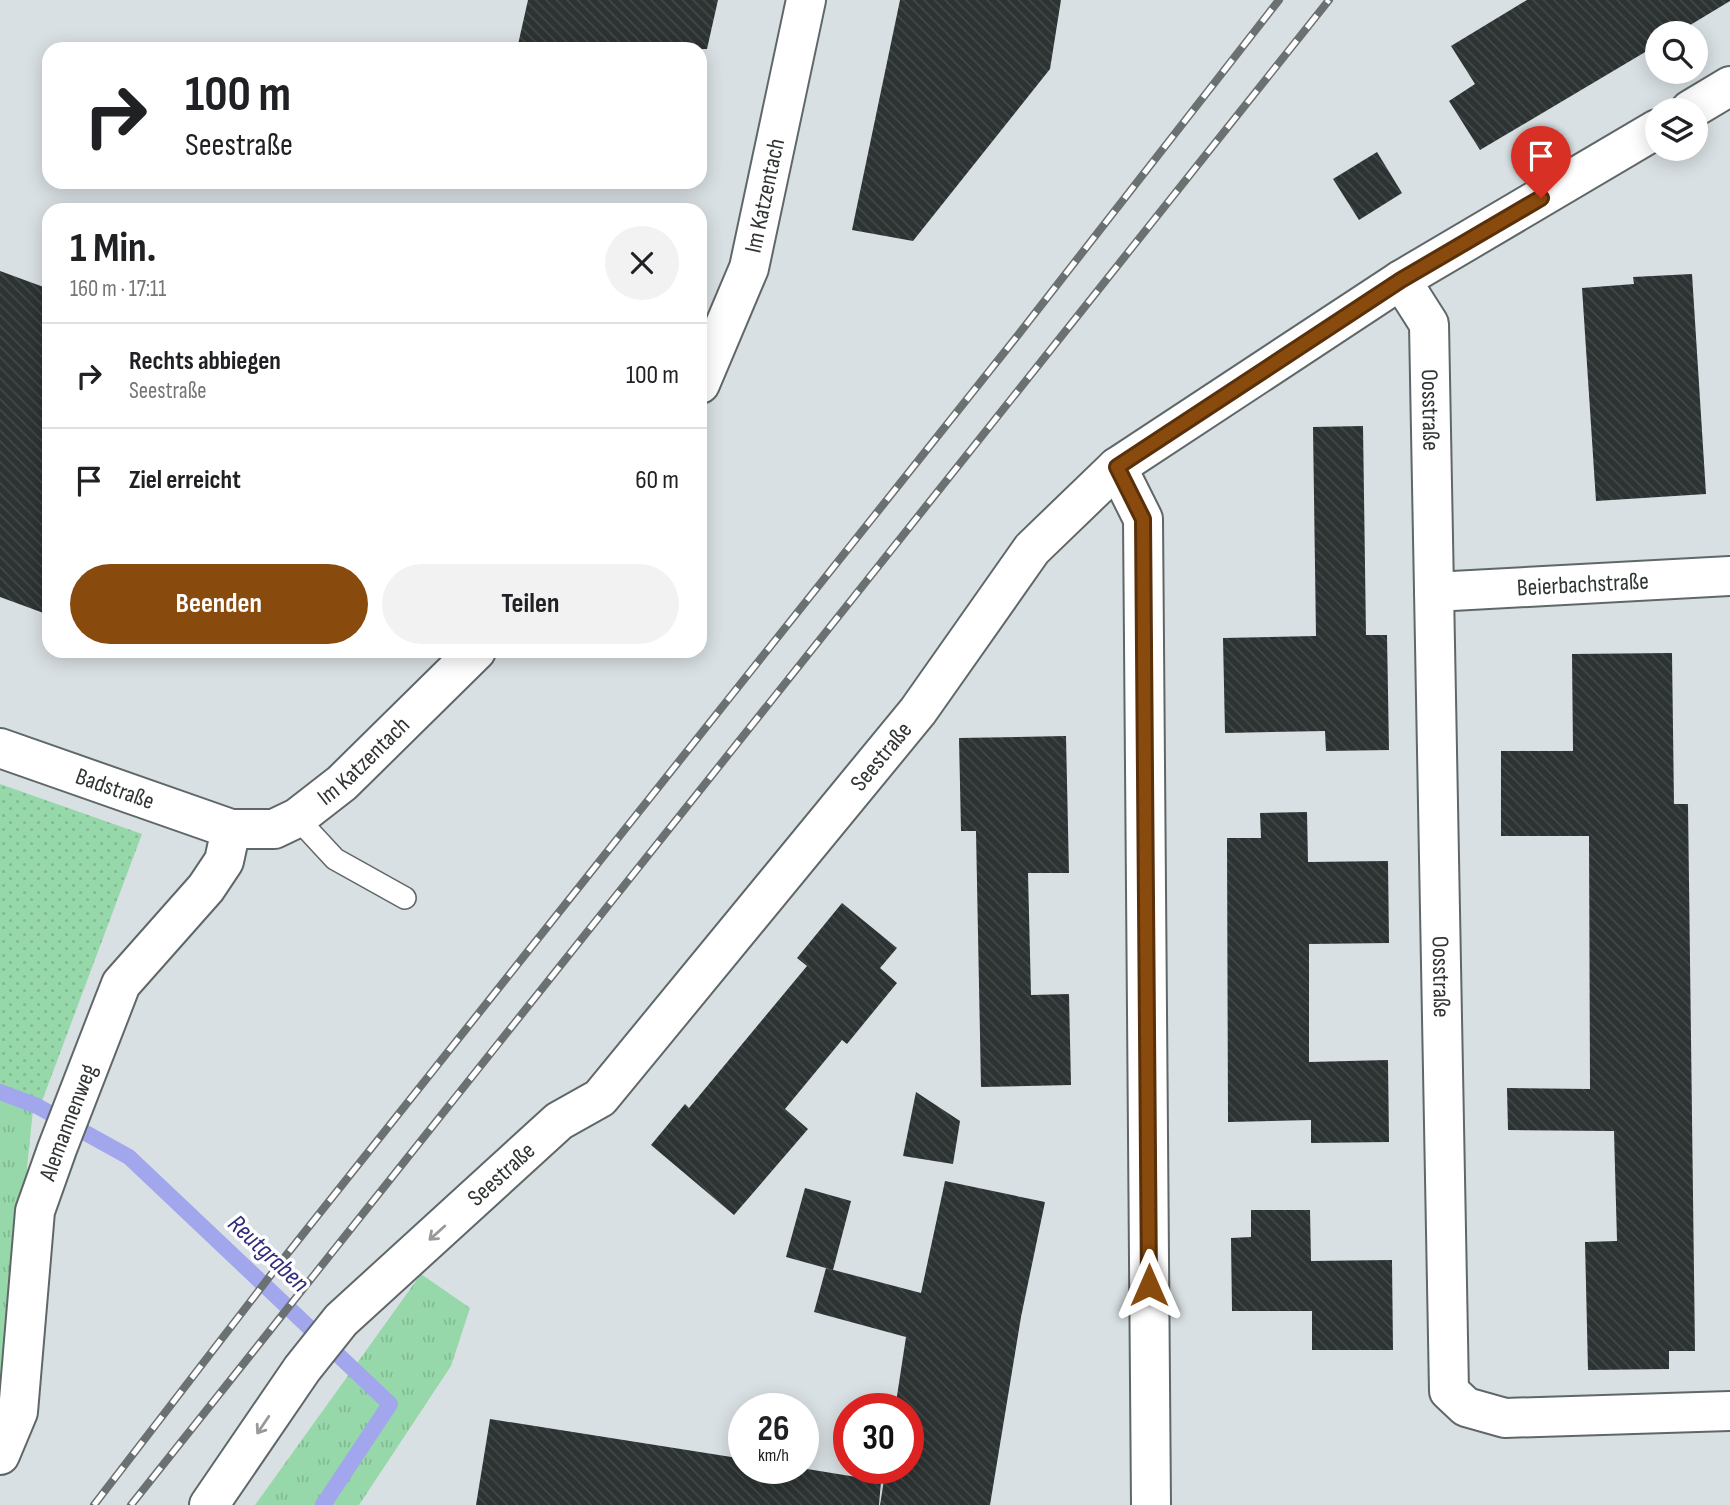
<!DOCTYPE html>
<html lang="de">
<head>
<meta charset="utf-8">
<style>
	:root { --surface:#fff; --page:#f2f2f2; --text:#202124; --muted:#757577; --line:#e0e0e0; --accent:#894a0e }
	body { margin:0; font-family:"Sofia Sans Condensed",sans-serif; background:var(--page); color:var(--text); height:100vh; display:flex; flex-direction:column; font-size:26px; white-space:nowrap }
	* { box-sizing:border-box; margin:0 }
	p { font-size:23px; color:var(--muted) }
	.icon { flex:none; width:38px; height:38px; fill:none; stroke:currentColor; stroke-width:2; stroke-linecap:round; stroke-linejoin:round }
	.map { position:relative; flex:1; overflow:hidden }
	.details { position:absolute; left:42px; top:203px; width:665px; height:455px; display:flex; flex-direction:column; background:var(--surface); border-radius:21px; box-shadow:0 4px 18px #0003 }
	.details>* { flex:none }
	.banner { position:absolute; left:42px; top:42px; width:665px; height:147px; border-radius:21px; box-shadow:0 4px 18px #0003; background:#fff; color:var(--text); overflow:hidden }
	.controls { position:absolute; left:1645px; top:21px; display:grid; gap:14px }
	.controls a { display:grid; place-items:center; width:63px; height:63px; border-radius:50%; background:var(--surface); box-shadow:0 4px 18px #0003; font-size:35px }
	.speed { position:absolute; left:728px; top:1393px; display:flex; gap:14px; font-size:35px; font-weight:700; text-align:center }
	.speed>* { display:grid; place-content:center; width:91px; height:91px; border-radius:50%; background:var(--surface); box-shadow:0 4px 18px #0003; line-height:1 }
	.speed small { font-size:18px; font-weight:400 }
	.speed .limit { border:10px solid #d22; background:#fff; color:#111 }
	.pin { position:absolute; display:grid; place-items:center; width:60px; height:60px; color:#fff; margin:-72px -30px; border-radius:50% 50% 50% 0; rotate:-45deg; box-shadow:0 0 7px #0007 }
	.pin .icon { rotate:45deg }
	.me { position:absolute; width:77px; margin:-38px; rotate:0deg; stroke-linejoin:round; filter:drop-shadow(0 0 5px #0008) }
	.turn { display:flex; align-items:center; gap:24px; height:147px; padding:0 28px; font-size:32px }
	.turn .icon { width:91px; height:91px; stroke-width:2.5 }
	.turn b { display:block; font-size:49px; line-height:60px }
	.round { display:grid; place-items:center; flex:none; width:74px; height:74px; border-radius:37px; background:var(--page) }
	.headline { display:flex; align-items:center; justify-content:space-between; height:119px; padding:0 28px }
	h1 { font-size:42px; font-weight:700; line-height:52px }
	.cta { display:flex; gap:14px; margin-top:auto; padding:14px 28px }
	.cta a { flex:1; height:80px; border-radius:42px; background:var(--accent); color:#fff; font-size:28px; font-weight:700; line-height:80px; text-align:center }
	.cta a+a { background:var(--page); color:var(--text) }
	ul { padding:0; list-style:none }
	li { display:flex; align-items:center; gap:21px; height:105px; padding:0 28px; border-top:2px solid var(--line) }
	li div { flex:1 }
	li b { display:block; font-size:26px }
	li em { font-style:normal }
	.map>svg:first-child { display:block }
</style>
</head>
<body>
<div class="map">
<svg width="1730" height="1505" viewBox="0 0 1730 1505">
	<defs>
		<pattern id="grass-tufts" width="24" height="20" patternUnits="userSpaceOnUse" patternTransform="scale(1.75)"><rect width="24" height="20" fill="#97d8aa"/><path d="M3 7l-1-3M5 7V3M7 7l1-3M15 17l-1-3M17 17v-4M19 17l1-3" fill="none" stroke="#83ba93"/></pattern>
		<pattern id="garden-dots" width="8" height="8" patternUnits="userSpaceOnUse" patternTransform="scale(1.75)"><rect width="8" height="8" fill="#97d8aa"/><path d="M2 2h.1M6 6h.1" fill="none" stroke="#83ba93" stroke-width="1.8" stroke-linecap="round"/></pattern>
		<pattern id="building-back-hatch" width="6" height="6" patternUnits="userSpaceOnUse" patternTransform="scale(1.75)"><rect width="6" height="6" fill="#2c3332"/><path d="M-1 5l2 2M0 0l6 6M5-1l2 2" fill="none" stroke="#424848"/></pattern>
	</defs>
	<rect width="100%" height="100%" fill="#d9e0e3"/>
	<g fill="url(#grass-tufts)">
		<path d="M 0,1098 L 33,1110 L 0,1430 Z"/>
		<path d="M 421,1274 L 470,1308 L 451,1366 L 359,1505 L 255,1505 Z"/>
	</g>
	<path fill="url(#garden-dots)" d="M 0,784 L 142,834 L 42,1101 L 0,1085 Z"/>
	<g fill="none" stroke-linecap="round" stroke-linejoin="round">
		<path stroke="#a2a6ec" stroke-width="16" d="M 0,1092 L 37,1106 L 129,1157 L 390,1404 L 323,1505"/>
	</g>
	<g fill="url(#building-back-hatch)">
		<path d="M 528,0 L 718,0 L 707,49 L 517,49 Z"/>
		<path d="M 900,0 L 1061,0 L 1050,69 L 913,241 L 852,230 Z"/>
		<path d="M 1527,0 L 1730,0 L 1730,1 L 1677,33 L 1657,33 L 1657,45 L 1480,150 L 1449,101 L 1475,84 L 1451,46 Z"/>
		<path d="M 1377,152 L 1402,193 L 1359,220 L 1333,179 Z"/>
		<path d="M 0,271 L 49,289 L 49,615 L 0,597 Z"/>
		<path d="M 1692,274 L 1706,494 L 1596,501 L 1582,288 L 1634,284 L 1633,277 Z"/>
		<path d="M 1363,426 L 1366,635 L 1387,635 L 1389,750 L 1326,751 L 1325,731 L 1225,733 L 1223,638 L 1316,636 L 1313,427 Z"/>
		<path d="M 1672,653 L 1674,804 L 1688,804 L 1695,1351 L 1669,1351 L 1669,1369 L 1588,1370 L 1585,1242 L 1617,1241 L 1614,1131 L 1508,1130 L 1507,1088 L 1590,1089 L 1589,836 L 1501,836 L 1501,751 L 1573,751 L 1572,654 Z"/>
		<path d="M 1066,736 L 1069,873 L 1028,873 L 1031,995 L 1069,994 L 1071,1085 L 981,1087 L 976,831 L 961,831 L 959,738 Z"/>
		<path d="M 1307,812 L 1308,862 L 1388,861 L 1389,943 L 1309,944 L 1309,1062 L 1388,1060 L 1389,1142 L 1311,1143 L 1311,1120 L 1228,1122 L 1227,838 L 1261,838 L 1260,813 Z"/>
		<path d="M 842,903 L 897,948 L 880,968 L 897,983 L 847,1044 L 842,1040 L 785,1109 L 808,1129 L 734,1215 L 651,1145 L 685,1104 L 689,1108 L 807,966 L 797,958 Z"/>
		<path d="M 916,1092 L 960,1121 L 953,1164 L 903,1156 Z"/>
		<path d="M 945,1181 L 1045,1202 L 1021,1317 L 990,1505 L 880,1505 L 886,1468 L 908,1468 L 908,1409 L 895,1409 L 906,1337 L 814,1312 L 826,1268 L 921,1293 Z"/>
		<path d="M 805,1188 L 851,1201 L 833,1270 L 786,1257 Z"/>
		<path d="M 1251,1210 L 1310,1210 L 1311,1261 L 1392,1260 L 1393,1350 L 1312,1350 L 1312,1311 L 1232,1311 L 1231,1238 L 1251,1237 Z"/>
		<path d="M 490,1419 L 744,1459 L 744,1468 L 801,1468 L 881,1481 L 879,1505 L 476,1505 Z"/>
	</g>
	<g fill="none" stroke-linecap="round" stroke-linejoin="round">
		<defs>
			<path id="service" d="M 297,818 L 335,859 L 405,898"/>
			<g id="minor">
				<path d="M 1690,110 L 1730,86"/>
				<path id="s1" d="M 1401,280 L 1429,324 L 1449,1391 L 1466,1407 L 1505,1418 L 1730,1411"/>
				<path id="s2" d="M 700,384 L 749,268 L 806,0"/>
				<path d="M 1117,467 L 1143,519 L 1151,1505"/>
				<path id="s3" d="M 1434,592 L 1730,576"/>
				<path id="s4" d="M 0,748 L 231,829 L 274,829 L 297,818 L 342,783 L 476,651"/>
				<path id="s5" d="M 0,1455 L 18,1412 L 35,1211 L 57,1149 L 121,984 L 206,888 L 224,861 L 231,829"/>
				<path id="s6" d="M 209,1505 L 302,1369 L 341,1320 L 559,1121 L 600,1098 L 918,711 L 1032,549 L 1117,467 L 1401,280 L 1657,129"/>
			</g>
		</defs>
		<use href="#service" stroke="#606769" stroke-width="24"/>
		<use href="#minor" stroke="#606769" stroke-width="42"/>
		<use href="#service" stroke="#fff" stroke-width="21"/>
		<use href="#minor" stroke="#fff" stroke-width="38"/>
		<defs>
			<g id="rail">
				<path d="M 94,1505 L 280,1263 L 1018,335 L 1279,0"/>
				<path d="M 131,1505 L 1329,0"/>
			</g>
		</defs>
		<use href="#rail" stroke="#6b7071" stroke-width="8"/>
		<use href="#rail" stroke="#fff" stroke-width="5" stroke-dasharray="16" stroke-linecap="butt"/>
	</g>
	<defs><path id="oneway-shaft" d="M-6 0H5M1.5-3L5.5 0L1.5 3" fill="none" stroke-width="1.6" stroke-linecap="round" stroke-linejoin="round" transform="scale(1.75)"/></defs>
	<g stroke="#989a9a">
		<use href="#oneway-shaft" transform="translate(437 1233) rotate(138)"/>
		<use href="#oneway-shaft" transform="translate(263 1425) rotate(124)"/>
	</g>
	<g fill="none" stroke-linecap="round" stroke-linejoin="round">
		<defs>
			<path id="route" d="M 1149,1285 L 1143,519 L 1117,467 L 1401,280 L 1541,198"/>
		</defs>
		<use href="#route" stroke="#593009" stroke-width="18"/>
		<use href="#route" stroke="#894a0e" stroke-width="12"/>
	</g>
	<g text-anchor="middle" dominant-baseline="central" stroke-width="7" stroke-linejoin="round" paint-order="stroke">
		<g font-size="24" fill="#313435" stroke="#fff">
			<text stroke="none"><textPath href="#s2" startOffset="200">Im Katzentach</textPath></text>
			<text stroke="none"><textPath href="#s1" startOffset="138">Oosstraße</textPath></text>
			<text stroke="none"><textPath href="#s3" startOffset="149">Beierbachstraße</textPath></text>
			<text stroke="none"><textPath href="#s6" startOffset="1012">Seestraße</textPath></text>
			<text stroke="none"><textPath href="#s4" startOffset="401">Im Katzentach</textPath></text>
			<text stroke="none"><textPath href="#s4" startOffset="122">Badstraße</textPath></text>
			<text stroke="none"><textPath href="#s1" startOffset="705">Oosstraße</textPath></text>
			<text stroke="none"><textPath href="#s5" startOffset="343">Alemannenweg</textPath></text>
			<text stroke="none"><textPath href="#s6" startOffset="444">Seestraße</textPath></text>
		</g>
		<g font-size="26" font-style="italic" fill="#322c7c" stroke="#fff">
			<text transform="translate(268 1254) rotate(43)">Reutgraben</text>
		</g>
	</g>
</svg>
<div class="controls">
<a><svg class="icon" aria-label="search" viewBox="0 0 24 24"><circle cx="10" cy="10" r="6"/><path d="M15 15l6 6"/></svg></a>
<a><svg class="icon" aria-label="layers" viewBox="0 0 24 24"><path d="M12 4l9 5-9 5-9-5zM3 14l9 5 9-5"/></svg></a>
</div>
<div class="speed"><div>26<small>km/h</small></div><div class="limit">30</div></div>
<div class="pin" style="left:1541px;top:198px;background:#d93025"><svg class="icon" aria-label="arrive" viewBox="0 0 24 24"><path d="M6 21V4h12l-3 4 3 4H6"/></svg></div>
<svg class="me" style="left:1149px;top:1285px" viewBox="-20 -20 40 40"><path d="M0-17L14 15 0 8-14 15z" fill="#894a0e" stroke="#fff" stroke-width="4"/></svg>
<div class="banner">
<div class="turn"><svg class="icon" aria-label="right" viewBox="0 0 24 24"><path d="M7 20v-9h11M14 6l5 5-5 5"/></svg><div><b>100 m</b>Seestraße</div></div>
</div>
<section class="details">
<div class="headline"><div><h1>1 Min.</h1><p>160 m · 17:11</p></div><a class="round"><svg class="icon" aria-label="close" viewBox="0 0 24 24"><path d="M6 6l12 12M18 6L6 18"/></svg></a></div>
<ul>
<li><svg class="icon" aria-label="right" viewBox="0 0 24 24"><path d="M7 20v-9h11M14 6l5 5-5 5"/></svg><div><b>Rechts abbiegen</b><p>Seestraße</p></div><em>100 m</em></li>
<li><svg class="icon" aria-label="arrive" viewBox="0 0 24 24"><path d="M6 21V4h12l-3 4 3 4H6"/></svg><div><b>Ziel erreicht</b></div><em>60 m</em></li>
</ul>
<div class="cta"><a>Beenden</a><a>Teilen</a></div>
</section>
</div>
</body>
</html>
